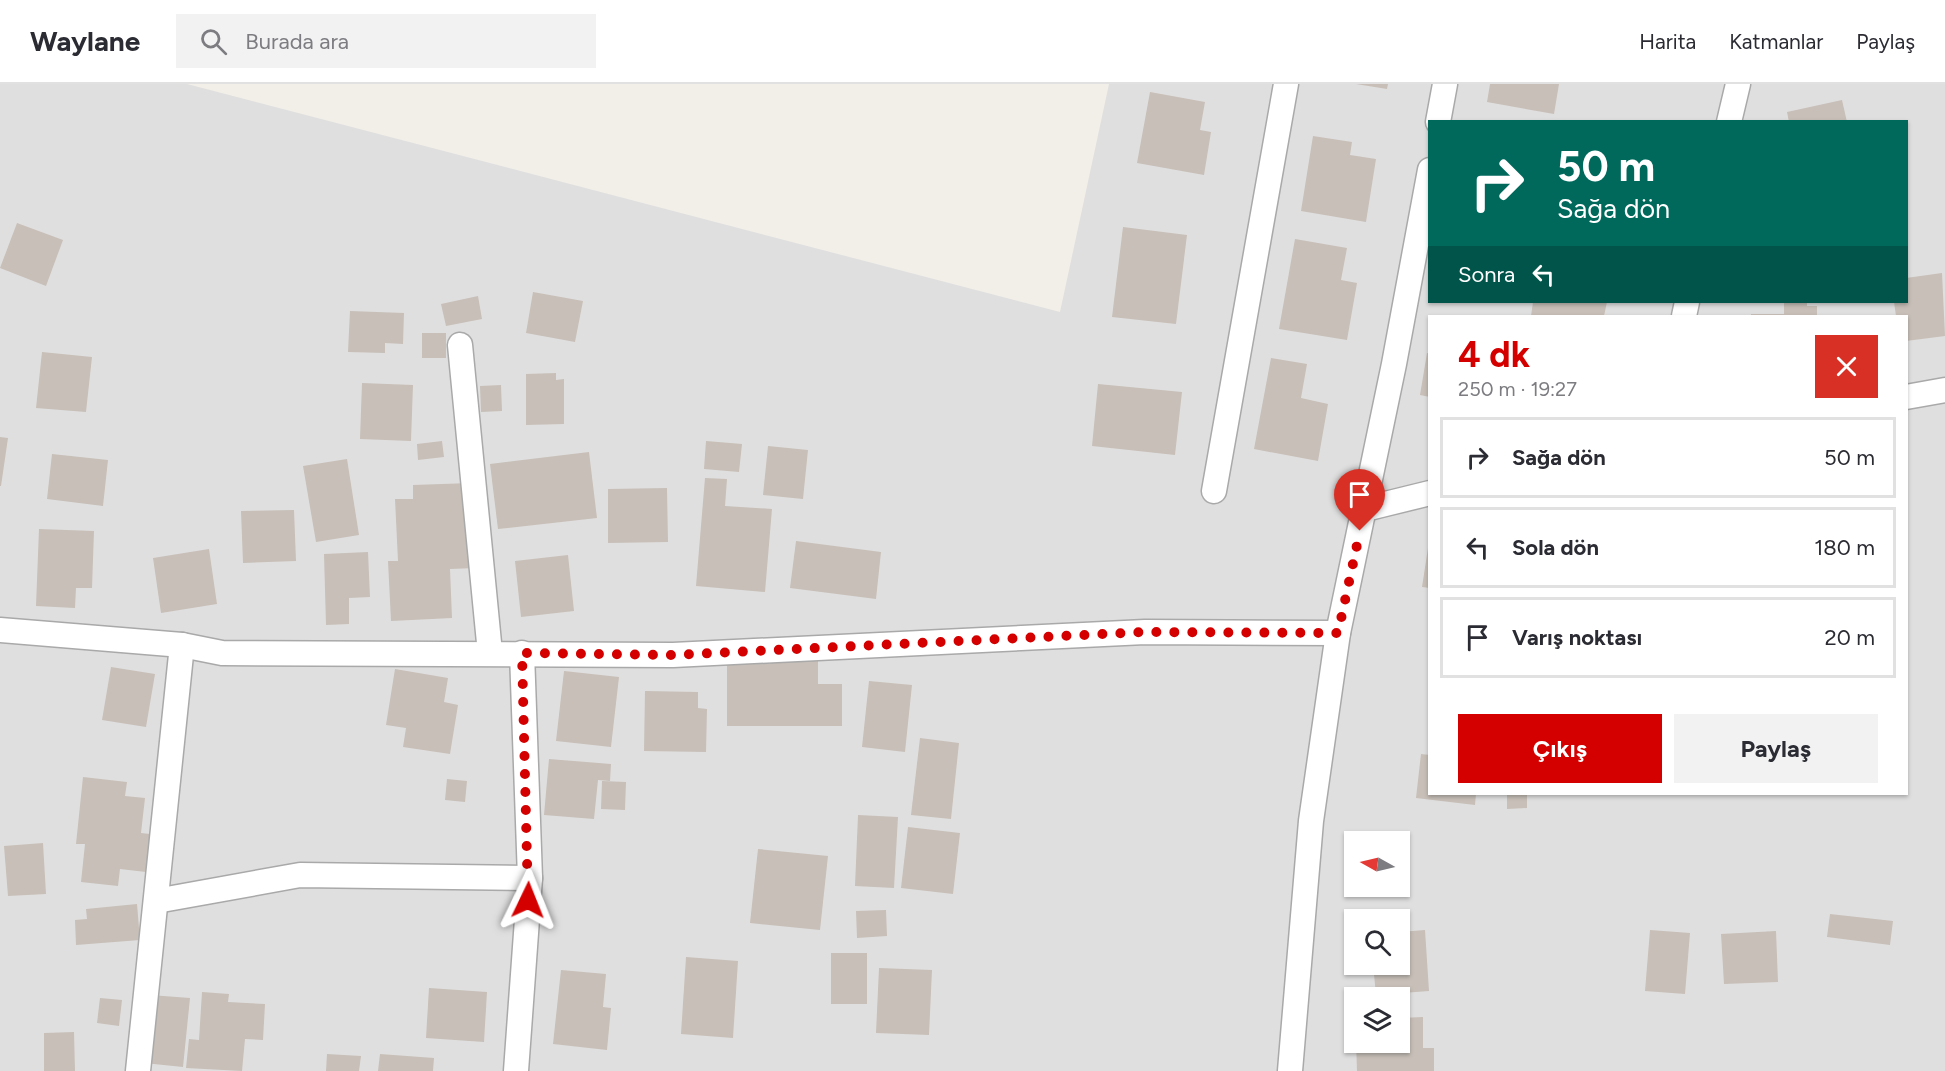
<!DOCTYPE html>
<html lang="tr">
<head>
<meta charset="utf-8">
<style>
	:root { --surface:#fff; --page:#f2f2f3; --text:#2b2b33; --muted:#7c7c81; --line:#e1e1e2; --accent:#d40000 }
	body { margin:0; font-family:Figtree,sans-serif; background:var(--page); color:var(--text); height:100vh; display:flex; flex-direction:column; font-size:22px; white-space:nowrap }
	* { box-sizing:border-box; margin:0 }
	p { font-size:20px; color:var(--muted) }
	.icon { flex:none; width:33px; height:33px; fill:none; stroke:currentColor; stroke-width:2; stroke-linecap:round; stroke-linejoin:round }
	.map { position:relative; flex:1; overflow:hidden }
	.panel { position:absolute; left:1428px; top:231px; width:480px; height:480px; display:flex; flex-direction:column; background:var(--surface); border-radius:0px; box-shadow:0 2px 4px #0004 }
	.panel>* { flex:none }
	.banner { position:absolute; left:1428px; top:36px; width:480px; height:183px; border-radius:0px; box-shadow:0 2px 4px #0004; background:#00695c; color:#fff; overflow:hidden }
	.needle { width:39px; rotate:278deg }
	.controls { position:absolute; left:1344px; top:747px; display:grid; gap:12px }
	.controls a { display:grid; place-items:center; width:66px; height:66px; border-radius:0px; background:var(--surface); box-shadow:0 2px 4px #0004; font-size:30px }
	.pin { position:absolute; display:grid; place-items:center; width:51px; height:51px; color:#fff; margin:-62px -26px; border-radius:50% 50% 50% 0; rotate:-45deg; box-shadow:0 0 6px #0007 }
	.pin .icon { rotate:45deg }
	.me { position:absolute; width:66px; margin:-33px; rotate:2deg; stroke-linejoin:round; filter:drop-shadow(0 0 4px #0008) }
	.turn { display:flex; align-items:center; gap:21px; height:126px; padding:0 30px; font-size:27px }
	.turn .icon { width:78px; height:78px; stroke-width:2.5 }
	.turn b { display:block; font-size:42px; line-height:51px }
	.then { display:flex; align-items:center; height:57px; padding:0 30px; background:#0003; gap:12px; font-size:22px }
	.round { display:grid; place-items:center; flex:none; width:63px; height:63px; border-radius:0px; background:var(--page) }
	.head { display:flex; align-items:center; justify-content:space-between; height:102px; padding:0 30px }
	h1 { font-size:36px; font-weight:700; line-height:45px; color:var(--accent) }
	.primary-button { display:flex; gap:12px; margin-top:auto; padding:12px 30px }
	.primary-button a { flex:1; height:69px; border-radius:0px; background:var(--accent); color:#fff; font-size:24px; font-weight:700; line-height:69px; text-align:center }
	.primary-button a+a { background:var(--page); color:var(--text) }
	ul { padding:0; list-style:none }
	li { display:flex; align-items:center; gap:18px; height:81px; margin:0 12px 9px; padding:0 18px; border:3px solid var(--line); border-radius:0px }
	li div { flex:1 }
	li b { display:block; font-size:22px }
	li em { font-style:normal }
	header { display:flex; align-items:center; gap:36px; box-sizing:border-box; height:84px; padding:0 30px; background:var(--surface); border-bottom:2px solid var(--line) }
	header strong { font-size:28px }
	nav { display:flex; gap:33px; margin-inline-start:auto; font-size:21px }
	.search { width:420px; height:54px; background:var(--page); display:flex; align-items:center; gap:15px; box-sizing:border-box; padding:0 21px; border-radius:0px; color:var(--muted); font-size:22px }
	.map>svg:first-child { display:block }
</style>
</head>
<body>
<header>
<strong>Waylane</strong>
<div class="search"><svg class="icon" aria-label="search" viewBox="0 0 24 24"><circle cx="10" cy="10" r="6"/><path d="M15 15l6 6"/></svg>Burada ara</div>
<nav><a>Harita</a><a>Katmanlar</a><a>Paylaş</a></nav>
</header>
<div class="map">
<svg width="1945" height="987" viewBox="0 0 1945 987">
	<rect width="100%" height="100%" fill="#f2efe9"/>
	<path fill="#e0dfdf" fill-rule="evenodd" d="M 0,0 L 187,0 L 1060,228 L 1109,0 L 1945,0 L 1945,987 L 0,987 ZM 1430,38 L 1906,38 L 1906,218 L 1430,218 ZM 1430,232 L 1906,232 L 1906,710 L 1430,710 ZM 1354,758 L 1400,758 L 1400,802 L 1354,802 ZM 1354,836 L 1400,836 L 1400,880 L 1354,880 ZM 1354,914 L 1400,914 L 1400,958 L 1354,958 Z"/>
	<g fill="#c7bfb8">
		<path d="M 1356,0 L 1388,0 L 1387,5 Z"/>
		<path d="M 1490,0 L 1559,0 L 1554,30 L 1487,18 Z"/>
		<path d="M 1150,8 L 1205,18 L 1200,46 L 1211,48 L 1204,91 L 1137,79 Z"/>
		<path d="M 1842,16 L 1847,38 L 1789,38 L 1787,28 Z"/>
		<path d="M 1313,52 L 1352,58 L 1350,71 L 1376,75 L 1366,138 L 1301,127 Z"/>
		<path d="M 17,139 L 63,156 L 46,202 L 0,184 Z"/>
		<path d="M 1123,143 L 1187,151 L 1176,240 L 1112,233 Z"/>
		<path d="M 1295,155 L 1347,164 L 1341,196 L 1357,199 L 1347,256 L 1279,245 Z"/>
		<path d="M 1942,189 L 1945,252 L 1906,257 L 1906,232 L 1896,232 L 1894,218 L 1906,218 L 1906,194 Z"/>
		<path d="M 533,208 L 583,217 L 575,258 L 526,249 Z"/>
		<path d="M 478,212 L 482,235 L 446,242 L 441,220 Z"/>
		<path d="M 1533,218 L 1607,218 L 1604,232 L 1531,232 Z"/>
		<path d="M 1784,218 L 1807,218 L 1807,222 L 1817,222 L 1817,232 L 1751,232 L 1751,230 L 1784,230 Z"/>
		<path d="M 350,227 L 404,229 L 403,260 L 385,259 L 385,269 L 348,268 Z"/>
		<rect x="422" y="249" width="24" height="25"/>
		<path d="M 42,268 L 92,273 L 86,328 L 36,324 Z"/>
		<path d="M 1427,269 L 1430,270 L 1430,313 L 1420,311 Z"/>
		<path d="M 1271,274 L 1307,280 L 1301,314 L 1328,320 L 1318,377 L 1254,365 Z"/>
		<path d="M 556,289 L 556,296 L 564,295 L 564,340 L 526,341 L 526,290 Z"/>
		<path d="M 362,299 L 413,301 L 411,357 L 360,355 Z"/>
		<path d="M 1098,300 L 1182,308 L 1175,371 L 1092,362 Z"/>
		<path d="M 501,301 L 502,327 L 481,328 L 480,302 Z"/>
		<path d="M 0,353 L 8,354 L 1,402 L 0,402 Z"/>
		<path d="M 442,357 L 444,373 L 418,376 L 417,360 Z"/>
		<path d="M 706,357 L 742,360 L 739,388 L 704,385 Z"/>
		<path d="M 768,362 L 808,366 L 803,415 L 763,411 Z"/>
		<path d="M 589,368 L 597,434 L 498,445 L 490,380 Z"/>
		<path d="M 52,370 L 108,376 L 103,422 L 47,415 Z"/>
		<path d="M 347,375 L 359,451 L 316,458 L 303,382 Z"/>
		<path d="M 705,394 L 727,395 L 725,422 L 772,425 L 765,508 L 696,502 Z"/>
		<path d="M 471,399 L 475,484 L 450,485 L 452,534 L 391,537 L 388,477 L 398,477 L 395,415 L 413,415 L 413,401 Z"/>
		<path d="M 667,404 L 668,458 L 608,459 L 608,405 Z"/>
		<path d="M 294,426 L 296,477 L 243,479 L 241,427 Z"/>
		<path d="M 39,445 L 94,447 L 92,504 L 76,504 L 75,524 L 36,522 Z"/>
		<path d="M 796,457 L 881,468 L 876,515 L 790,504 Z"/>
		<path d="M 1428,464 L 1430,464 L 1430,504 L 1422,503 Z"/>
		<path d="M 209,465 L 217,520 L 161,529 L 153,474 Z"/>
		<path d="M 368,468 L 370,513 L 349,514 L 349,540 L 326,541 L 324,470 Z"/>
		<path d="M 568,471 L 574,527 L 521,533 L 515,477 Z"/>
		<path d="M 770,572 L 818,572 L 818,600 L 842,600 L 842,642 L 727,642 L 727,580 L 770,580 Z"/>
		<path d="M 111,583 L 155,590 L 146,643 L 102,636 Z"/>
		<path d="M 395,585 L 448,594 L 444,618 L 458,621 L 450,670 L 403,663 L 406,644 L 386,641 Z"/>
		<path d="M 564,587 L 619,593 L 611,663 L 556,657 Z"/>
		<path d="M 869,597 L 912,601 L 905,668 L 862,663 Z"/>
		<path d="M 645,607 L 698,608 L 698,624 L 707,625 L 706,668 L 644,667 Z"/>
		<path d="M 920,654 L 959,659 L 951,735 L 911,731 Z"/>
		<path d="M 1421,670 L 1430,671 L 1430,710 L 1476,710 L 1475,721 L 1416,714 Z"/>
		<path d="M 549,675 L 611,680 L 610,697 L 598,696 L 594,735 L 544,731 Z"/>
		<path d="M 83,693 L 127,698 L 125,712 L 145,714 L 141,749 L 150,750 L 146,788 L 120,785 L 118,802 L 81,798 L 85,760 L 76,760 Z"/>
		<path d="M 447,695 L 467,697 L 465,718 L 445,716 Z"/>
		<path d="M 602,697 L 626,698 L 625,726 L 601,725 Z"/>
		<path d="M 1507,710 L 1527,710 L 1527,724 L 1507,725 Z"/>
		<path d="M 858,731 L 898,733 L 894,804 L 855,802 Z"/>
		<path d="M 908,743 L 960,749 L 953,810 L 901,804 Z"/>
		<path d="M 43,759 L 46,810 L 8,812 L 4,762 Z"/>
		<path d="M 758,765 L 828,772 L 820,846 L 750,839 Z"/>
		<path d="M 137,820 L 140,856 L 76,861 L 75,836 L 87,835 L 86,825 Z"/>
		<path d="M 886,826 L 887,852 L 857,854 L 856,827 Z"/>
		<path d="M 1830,830 L 1893,837 L 1890,861 L 1827,853 Z"/>
		<path d="M 1425,846 L 1429,907 L 1376,911 L 1373,880 L 1400,880 L 1400,848 Z"/>
		<path d="M 1650,846 L 1690,849 L 1685,910 L 1645,907 Z"/>
		<path d="M 1776,847 L 1778,898 L 1724,900 L 1721,850 Z"/>
		<rect x="831" y="869" width="36" height="51"/>
		<path d="M 686,873 L 738,877 L 733,954 L 681,950 Z"/>
		<path d="M 879,884 L 932,886 L 929,951 L 876,949 Z"/>
		<path d="M 561,886 L 606,890 L 603,923 L 611,924 L 607,966 L 553,960 Z"/>
		<path d="M 429,904 L 487,908 L 484,958 L 426,954 Z"/>
		<path d="M 202,908 L 229,910 L 228,918 L 265,920 L 263,956 L 245,955 L 242,987 L 186,984 L 189,955 L 199,956 Z"/>
		<path d="M 150,911 L 190,914 L 183,983 L 144,979 Z"/>
		<path d="M 100,914 L 122,916 L 119,942 L 97,939 Z"/>
		<path d="M 1423,933 L 1423,964 L 1434,964 L 1434,987 L 1357,987 L 1356,958 L 1400,958 L 1400,934 Z"/>
		<path d="M 74,948 L 75,987 L 44,987 L 44,949 Z"/>
		<path d="M 327,970 L 361,972 L 359,987 L 326,987 Z"/>
		<path d="M 380,970 L 434,974 L 433,987 L 378,987 Z"/>
	</g>
	<g fill="none" stroke-linecap="round" stroke-linejoin="round">
		<defs>
			<g id="street">
				<path d="M 1438,38 L 1445,0"/>
				<path d="M 1729,38 L 1738,0"/>
				<path d="M 1684,232 L 1687,218"/>
				<path d="M 460,261 L 490,569"/>
				<path d="M 1906,313 L 1945,306"/>
				<path d="M 1214,407 L 1286,0"/>
				<path d="M 1365,425 L 1430,409"/>
				<path d="M 0,546 L 182,561 L 222,569 L 673,571 L 1145,548 L 1338,549"/>
				<path d="M 156,817 L 300,791 L 530,794"/>
				<path d="M 138,987 L 182,561"/>
				<path d="M 516,987 L 530,794 L 522,569"/>
				<path d="M 1290,987 L 1311,737 L 1338,549 L 1394,280 L 1430,86"/>
			</g>
		</defs>
		<use href="#street" stroke="#a9a9a9" stroke-width="27"/>
		<use href="#street" stroke="#fff" stroke-width="24"/>
	</g>
	<g fill="none" stroke-linecap="round" stroke-linejoin="round">
		<path stroke="#d40000" stroke-width="10" stroke-dasharray="0 18" d="M 528,816 L 522,569 L 673,571 L 1145,548 L 1338,549 L 1360,447"/>
	</g>
</svg>
<div class="controls">
<a><svg class="needle" viewBox="-14 -14 28 28"><path d="M0-13l5 13h-10z" fill="#e53935"/><path d="M0 13l5-13h-10z" fill="#7c7c81"/></svg></a>
<a><svg class="icon" aria-label="search" viewBox="0 0 24 24"><circle cx="10" cy="10" r="6"/><path d="M15 15l6 6"/></svg></a>
<a><svg class="icon" aria-label="layers" viewBox="0 0 24 24"><path d="M12 4l9 5-9 5-9-5zM3 14l9 5 9-5"/></svg></a>
</div>
<div class="pin" style="left:1360px;top:447px;background:#d93025"><svg class="icon" aria-label="arrive" viewBox="0 0 24 24"><path d="M6 21V4h12l-3 4 3 4H6"/></svg></div>
<svg class="me" style="left:528px;top:816px" viewBox="-20 -20 40 40"><path d="M0-17L14 15 0 8-14 15z" fill="#d40000" stroke="#fff" stroke-width="4"/></svg>
<div class="banner">
<div class="turn"><svg class="icon" aria-label="right" viewBox="0 0 24 24"><path d="M7 20v-9h11M14 6l5 5-5 5"/></svg><div><b>50 m</b>Sağa dön</div></div>
<div class="then">Sonra<svg class="icon" aria-label="left" viewBox="0 0 24 24"><path d="M17 20v-9H6M10 6l-5 5 5 5"/></svg></div>
</div>
<section class="panel">
<div class="head"><div><h1>4 dk</h1><p>250 m · 19:27</p></div><a class="round" style="background:#d93025;color:#fff"><svg class="icon" aria-label="close" viewBox="0 0 24 24"><path d="M6 6l12 12M18 6L6 18"/></svg></a></div>
<ul>
<li><svg class="icon" aria-label="right" viewBox="0 0 24 24"><path d="M7 20v-9h11M14 6l5 5-5 5"/></svg><div><b>Sağa dön</b></div><em>50 m</em></li>
<li><svg class="icon" aria-label="left" viewBox="0 0 24 24"><path d="M17 20v-9H6M10 6l-5 5 5 5"/></svg><div><b>Sola dön</b></div><em>180 m</em></li>
<li><svg class="icon" aria-label="arrive" viewBox="0 0 24 24"><path d="M6 21V4h12l-3 4 3 4H6"/></svg><div><b>Varış noktası</b></div><em>20 m</em></li>
</ul>
<div class="primary-button"><a>Çıkış</a><a>Paylaş</a></div>
</section>
</div>
</body>
</html>
